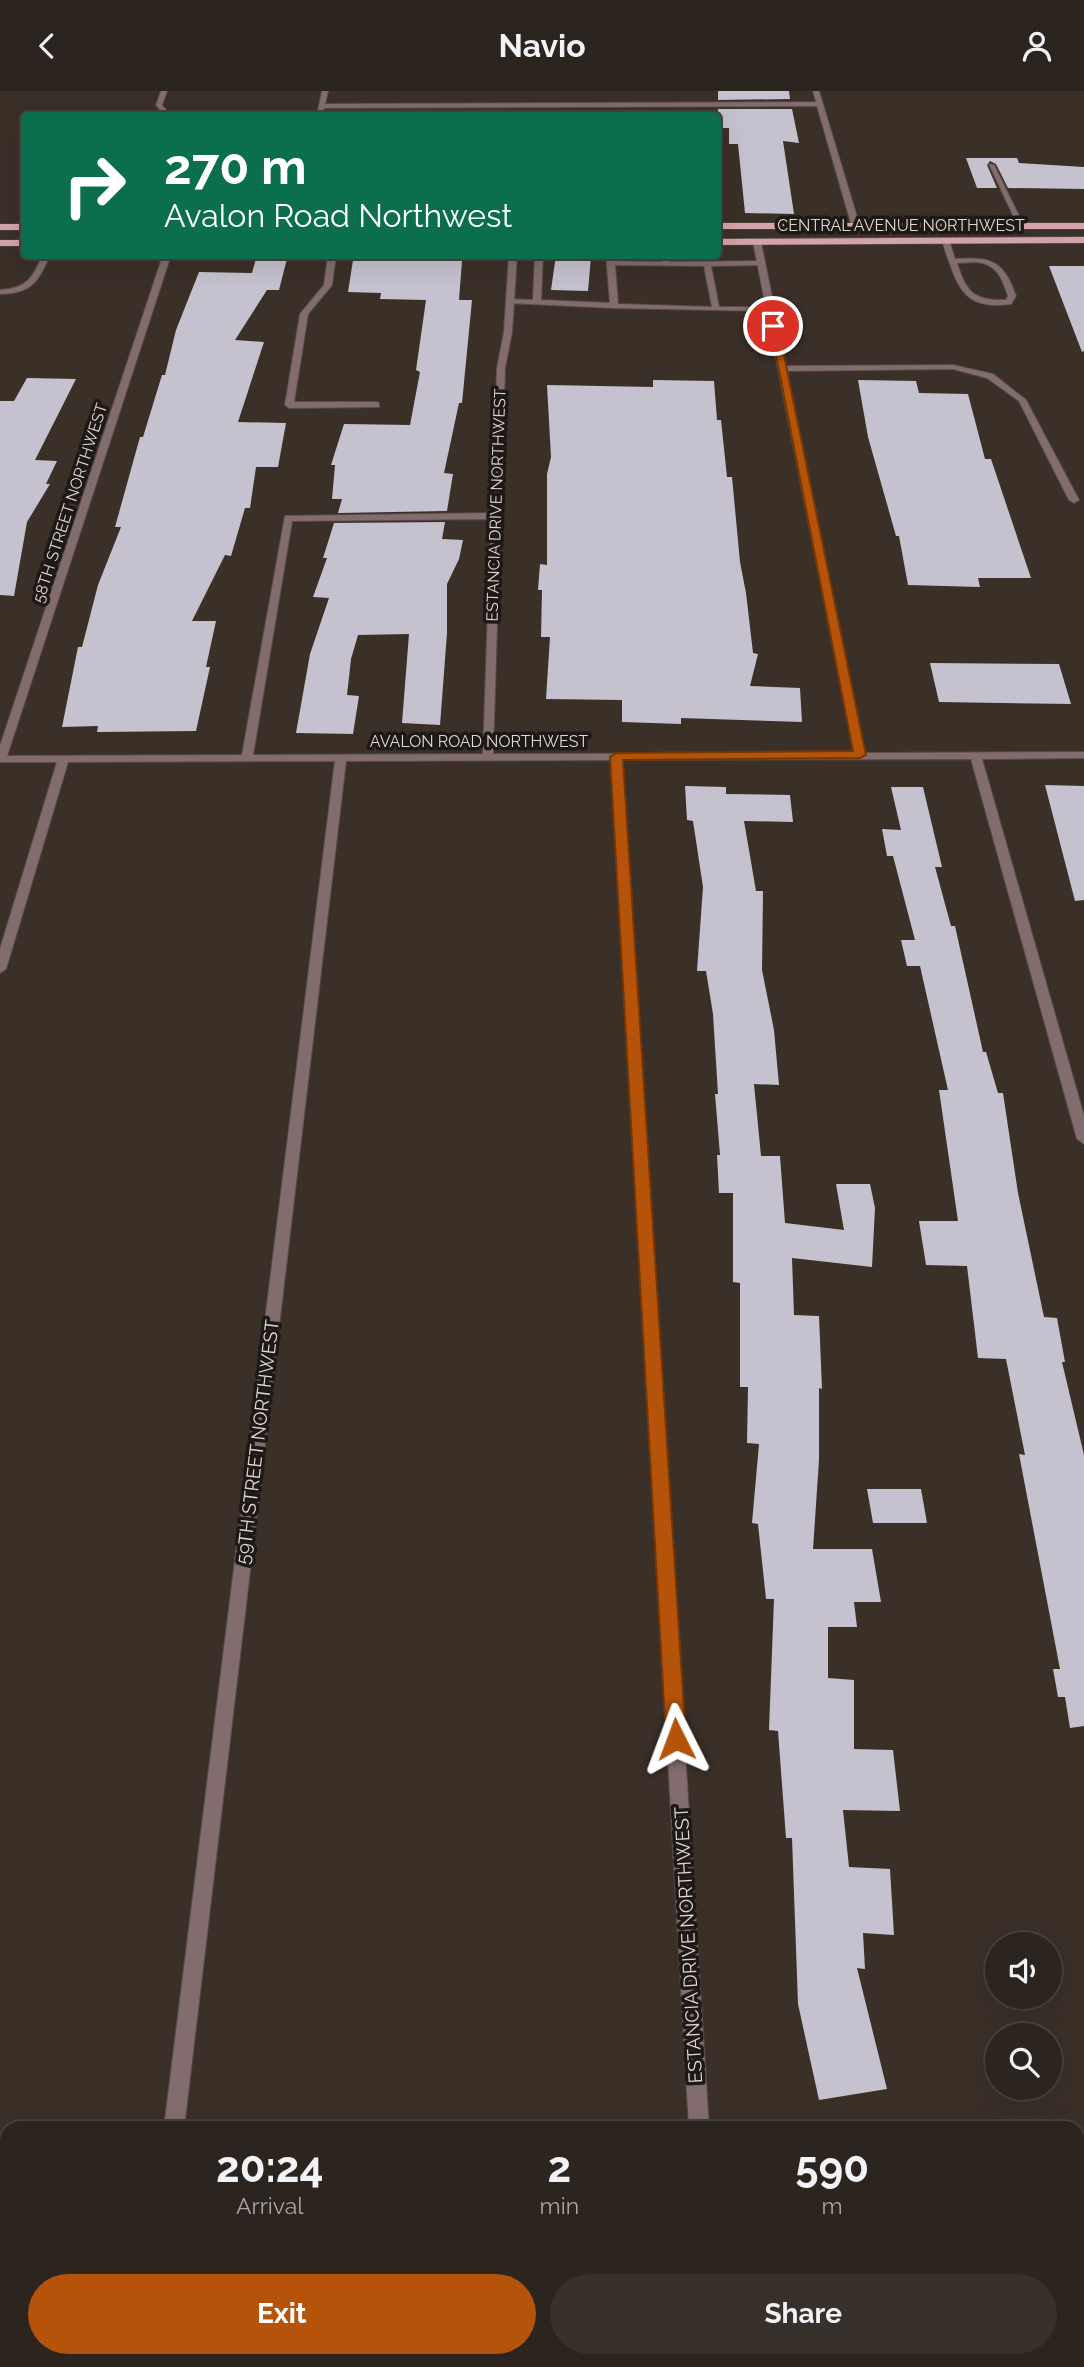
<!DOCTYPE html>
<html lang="en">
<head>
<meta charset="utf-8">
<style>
	:root { --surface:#2c241e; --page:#38302b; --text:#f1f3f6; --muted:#a6a4a4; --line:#48413c; --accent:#b45309 }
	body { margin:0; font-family:Raleway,sans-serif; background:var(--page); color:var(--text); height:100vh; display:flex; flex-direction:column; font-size:26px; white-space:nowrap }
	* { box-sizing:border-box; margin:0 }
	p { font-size:23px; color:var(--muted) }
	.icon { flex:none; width:38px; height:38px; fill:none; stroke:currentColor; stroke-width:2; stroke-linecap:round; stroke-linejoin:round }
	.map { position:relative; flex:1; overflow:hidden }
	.sheet { position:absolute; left:0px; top:2030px; width:1085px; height:247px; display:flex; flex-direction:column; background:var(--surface); border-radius:21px 21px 0 0; box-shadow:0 7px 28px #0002,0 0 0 2px var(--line) }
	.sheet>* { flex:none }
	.banner { position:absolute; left:21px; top:21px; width:700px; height:147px; border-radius:7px; box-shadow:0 7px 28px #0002,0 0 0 2px var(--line); background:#0b6e4f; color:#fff; overflow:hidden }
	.buttons { position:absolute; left:985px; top:1841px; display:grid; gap:14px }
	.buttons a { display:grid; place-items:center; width:77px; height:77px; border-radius:50%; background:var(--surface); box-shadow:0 7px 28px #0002,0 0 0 2px var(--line); font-size:35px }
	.pin { position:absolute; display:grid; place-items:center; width:60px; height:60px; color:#fff; margin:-30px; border:4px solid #fff; border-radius:50%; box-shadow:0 2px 7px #0007 }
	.me { position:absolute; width:77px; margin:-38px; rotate:357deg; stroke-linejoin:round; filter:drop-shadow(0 0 5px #0008) }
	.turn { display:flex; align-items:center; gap:24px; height:147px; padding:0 28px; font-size:32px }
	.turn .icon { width:91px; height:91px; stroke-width:2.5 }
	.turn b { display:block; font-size:49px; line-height:60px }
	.eta { display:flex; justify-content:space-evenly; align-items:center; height:119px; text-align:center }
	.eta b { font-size:42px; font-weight:700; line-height:49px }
	.cta { display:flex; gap:14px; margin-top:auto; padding:14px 28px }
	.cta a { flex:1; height:80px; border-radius:42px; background:var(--accent); color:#fff; font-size:28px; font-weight:700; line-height:80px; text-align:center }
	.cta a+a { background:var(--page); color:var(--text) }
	header { display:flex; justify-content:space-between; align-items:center; height:91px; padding:0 28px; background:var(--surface); font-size:32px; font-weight:700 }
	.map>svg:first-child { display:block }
</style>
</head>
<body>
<header><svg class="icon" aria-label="back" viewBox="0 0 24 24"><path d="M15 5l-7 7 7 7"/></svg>Navio<svg class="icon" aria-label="person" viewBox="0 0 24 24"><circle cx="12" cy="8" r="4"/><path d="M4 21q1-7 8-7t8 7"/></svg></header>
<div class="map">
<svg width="1084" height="2276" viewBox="0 0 1084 2276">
	<rect width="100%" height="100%" fill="#3b3028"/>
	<g fill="#c5c1cf">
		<path d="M 718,0 L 789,0 L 790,8 L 718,9 Z"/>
		<path d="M 718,18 L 792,18 L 799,52 L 783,50 L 794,123 L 745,122 L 738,53 L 729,53 L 729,37 L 718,37 Z"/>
		<path d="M 966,67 L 1017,67 L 1019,72 L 1084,76 L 1084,98 L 1008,97 L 996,73 L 990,70 L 987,74 L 997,97 L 977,97 Z"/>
		<path d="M 257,164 L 288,164 L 279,199 L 267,199 L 235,249 L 264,251 L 238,331 L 286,332 L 278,376 L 256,376 L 250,417 L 245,417 L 231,465 L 225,464 L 192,530 L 216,530 L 206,576 L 210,576 L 196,640 L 97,641 L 98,635 L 62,636 L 78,556 L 82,556 L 98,494 L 121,436 L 115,436 L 140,346 L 143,346 L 162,284 L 165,284 L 176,239 L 199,181 L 252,182 Z"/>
		<path d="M 556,164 L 591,166 L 588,200 L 551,199 Z"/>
		<path d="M 353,169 L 462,170 L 459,209 L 472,209 L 462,312 L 459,312 L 444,382 L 453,383 L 447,420 L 338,422 L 342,408 L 332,408 L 335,374 L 331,374 L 344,333 L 410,334 L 420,281 L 416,279 L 426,209 L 380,208 L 381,202 L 348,201 Z"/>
		<path d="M 1049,175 L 1084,175 L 1084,260 L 1082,261 Z"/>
		<path d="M 27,287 L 76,288 L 35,369 L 57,370 L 46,393 L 50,393 L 27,431 L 14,505 L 0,504 L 0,310 L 14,310 Z"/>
		<path d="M 653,289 L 714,290 L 717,329 L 721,329 L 727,386 L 732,386 L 740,471 L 746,502 L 753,562 L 758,563 L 750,595 L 800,597 L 802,631 L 681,627 L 681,633 L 622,631 L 622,609 L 546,608 L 550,546 L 541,546 L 542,499 L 538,499 L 540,473 L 547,474 L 547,383 L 551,366 L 547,294 L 653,296 Z"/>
		<path d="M 858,289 L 916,290 L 919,302 L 968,303 L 985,368 L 991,368 L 1031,487 L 978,487 L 980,496 L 908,494 L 899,445 L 896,445 L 868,346 Z"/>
		<path d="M 445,431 L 442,448 L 463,449 L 459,468 L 447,493 L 447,542 L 440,634 L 402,632 L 409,543 L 358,544 L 351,568 L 347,604 L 359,605 L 353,643 L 296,642 L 310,563 L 329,507 L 313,506 L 327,467 L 323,467 L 334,432 Z"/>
		<path d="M 930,572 L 1059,573 L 1071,613 L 939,611 Z"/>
		<path d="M 1045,694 L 1084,695 L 1084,809 L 1075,810 Z"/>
		<path d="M 685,695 L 726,696 L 726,703 L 790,704 L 793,731 L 744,730 L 756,800 L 763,800 L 762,879 L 774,939 L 779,994 L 754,993 L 761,1065 L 780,1065 L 785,1132 L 844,1139 L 836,1093 L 870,1093 L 875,1117 L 872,1176 L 792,1167 L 794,1224 L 819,1225 L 822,1298 L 819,1297 L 819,1369 L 813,1458 L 872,1458 L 881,1511 L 854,1511 L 857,1536 L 828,1536 L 828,1587 L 854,1589 L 854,1658 L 893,1659 L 900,1720 L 843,1719 L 849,1776 L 890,1778 L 894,1844 L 863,1842 L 865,1878 L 857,1877 L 887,1998 L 819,2009 L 798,1913 L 792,1747 L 786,1747 L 778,1640 L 769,1639 L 774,1508 L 766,1508 L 758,1433 L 752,1432 L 759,1353 L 747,1352 L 748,1296 L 740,1296 L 740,1192 L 733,1191 L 733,1102 L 719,1102 L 717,1064 L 720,1064 L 715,1003 L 718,1003 L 713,923 L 706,880 L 697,880 L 703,796 L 693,730 L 687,729 Z"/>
		<path d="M 891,696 L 923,696 L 942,776 L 935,776 L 951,835 L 955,835 L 983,961 L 986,961 L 998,1002 L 1003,1002 L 1018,1102 L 1044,1226 L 1057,1227 L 1065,1271 L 1062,1271 L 1084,1364 L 1084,1635 L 1070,1637 L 1065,1606 L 1058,1606 L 1053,1578 L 1060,1578 L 1019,1363 L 1025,1364 L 1006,1268 L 978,1267 L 967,1175 L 926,1174 L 919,1130 L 958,1130 L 939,999 L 948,999 L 920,875 L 907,875 L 901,849 L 915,849 L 893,765 L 887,765 L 882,738 L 901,739 Z"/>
		<path d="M 867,1398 L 921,1398 L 927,1432 L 873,1432 Z"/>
	</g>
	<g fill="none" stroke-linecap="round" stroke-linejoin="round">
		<defs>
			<g id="lane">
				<path d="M 989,73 L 994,74 L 1025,137 L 1018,135 Z"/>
				<path d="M 942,147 L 949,149 L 955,168 C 992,166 1003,169 1016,205 L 1011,213 C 975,218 961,207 950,173 C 947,165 943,155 942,147 ZM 976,171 C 997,173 1002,187 1008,205 L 1006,209 C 974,210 966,201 957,172 Z"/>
				<path d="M 43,164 L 50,164 C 38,192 31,202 0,203 L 0,199 C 27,197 32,188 43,164 Z"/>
				<path d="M 328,164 L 336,164 L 332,194 L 308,223 L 294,311 L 376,311 L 379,312 L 379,316 L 289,317 L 285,314 L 300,223 L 324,194 Z"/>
				<path d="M 535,164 L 543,164 L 541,209 L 610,212 L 606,164 L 614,164 L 614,170 L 662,171 L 663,164 L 669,164 L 670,171 L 761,170 L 765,172 L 764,174 L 711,175 L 719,216 L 770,216 L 774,218 L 770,220 L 614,217 L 507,212 L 506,210 L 510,208 L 533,209 ZM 615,174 L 704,175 L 712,216 L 618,213 Z"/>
			</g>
			<g id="street">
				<path d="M 161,0 L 167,0 L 162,14 L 170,24 L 164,24 L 156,14 Z"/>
				<path d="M 322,0 L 328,0 L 325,13 L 816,11 L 813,0 L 819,0 L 860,136 L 856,138 L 852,136 L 817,15 L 324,17 L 321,24 L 317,24 Z"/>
				<path d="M 757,149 L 761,151 L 786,275 L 953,274 L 993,283 L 1026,309 L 1079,409 L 1074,412 L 1069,409 L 1019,310 L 987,287 L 953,278 L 787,280 L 865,662 L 1084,661 L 1084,667 L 982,668 L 1084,1025 L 1084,1053 L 1077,1048 L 971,668 L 622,669 L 709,2037 L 689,2037 L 611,669 L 346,670 L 184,2037 L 164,2037 L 335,670 L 68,671 L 6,878 L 0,882 L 0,858 L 57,671 L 0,671 L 0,655 L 163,164 L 171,164 L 7,665 L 242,664 L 285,425 L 492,422 L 497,277 L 504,241 L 509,164 L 517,164 L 512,241 L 505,277 L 493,663 L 854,662 L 753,151 ZM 491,428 L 483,663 L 253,664 L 292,430 Z"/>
				<rect x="164" y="2270" width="22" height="6"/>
				<rect x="701" y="2270" width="22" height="6"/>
			</g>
			<g id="secondary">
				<rect x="1078" y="2105" width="6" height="20"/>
				<rect x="0" y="2110" width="7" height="20"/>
			</g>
			<g id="primary">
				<rect x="718" y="132" width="366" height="6"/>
				<rect x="0" y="133" width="24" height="6"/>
				<path d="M 1084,146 L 1084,152 L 718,154 L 718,148 Z"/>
				<rect x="0" y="149" width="24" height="6"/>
			</g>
		</defs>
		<use href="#lane" stroke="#594e47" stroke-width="2"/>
		<use href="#street" stroke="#594e47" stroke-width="2"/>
		<use href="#secondary" stroke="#594e47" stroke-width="2"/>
		<use href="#primary" stroke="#594e47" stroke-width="1"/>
		<use href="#lane" fill="#836c6e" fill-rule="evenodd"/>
		<use href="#street" fill="#836c6e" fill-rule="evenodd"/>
		<use href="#secondary" fill="#b08b90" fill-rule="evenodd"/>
		<use href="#primary" fill="#d2a4a9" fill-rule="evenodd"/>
	</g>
	<path fill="#b45309" stroke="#753606" stroke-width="2" d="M 770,233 L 778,235 L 866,664 L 860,667 L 623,669 L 686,1648 L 683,1655 L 676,1658 L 669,1655 L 666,1648 L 610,666 L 616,662 L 853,660 Z"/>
	<g text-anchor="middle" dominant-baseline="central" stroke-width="7" stroke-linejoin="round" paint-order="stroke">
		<g font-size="16" fill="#dfd8d3" stroke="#1e1916">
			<text x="901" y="134">CENTRAL AVENUE NORTHWEST</text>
			<text transform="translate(70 412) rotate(-72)">58TH STREET NORTHWEST</text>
			<text transform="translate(496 414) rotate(-88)">ESTANCIA DRIVE NORTHWEST</text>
			<text x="479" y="650">AVALON ROAD NORTHWEST</text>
		</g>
		<g font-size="19" fill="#dfd8d3" stroke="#1e1916">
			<text transform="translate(257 1351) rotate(-83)">59TH STREET NORTHWEST</text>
			<text transform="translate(688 1854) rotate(-93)">ESTANCIA DRIVE NORTHWEST</text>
		</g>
	</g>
</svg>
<div class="buttons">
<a><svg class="icon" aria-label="sound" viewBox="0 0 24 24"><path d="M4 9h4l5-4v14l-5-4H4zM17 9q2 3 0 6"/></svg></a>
<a><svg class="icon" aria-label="search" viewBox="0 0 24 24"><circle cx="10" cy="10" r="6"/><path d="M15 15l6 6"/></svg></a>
</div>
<div class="pin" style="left:773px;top:235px;background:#d93025"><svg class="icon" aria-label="arrive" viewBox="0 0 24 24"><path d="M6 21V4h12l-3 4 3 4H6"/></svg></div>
<svg class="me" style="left:676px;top:1648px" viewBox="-20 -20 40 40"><path d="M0-17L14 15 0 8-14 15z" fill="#b45309" stroke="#fff" stroke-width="4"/></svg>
<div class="banner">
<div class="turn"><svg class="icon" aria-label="right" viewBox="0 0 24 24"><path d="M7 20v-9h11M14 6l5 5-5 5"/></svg><div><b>270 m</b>Avalon Road Northwest</div></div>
</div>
<section class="sheet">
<div class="eta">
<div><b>20:24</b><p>Arrival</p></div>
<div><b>2</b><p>min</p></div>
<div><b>590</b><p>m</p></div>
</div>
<div class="cta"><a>Exit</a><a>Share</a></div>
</section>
</div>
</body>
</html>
